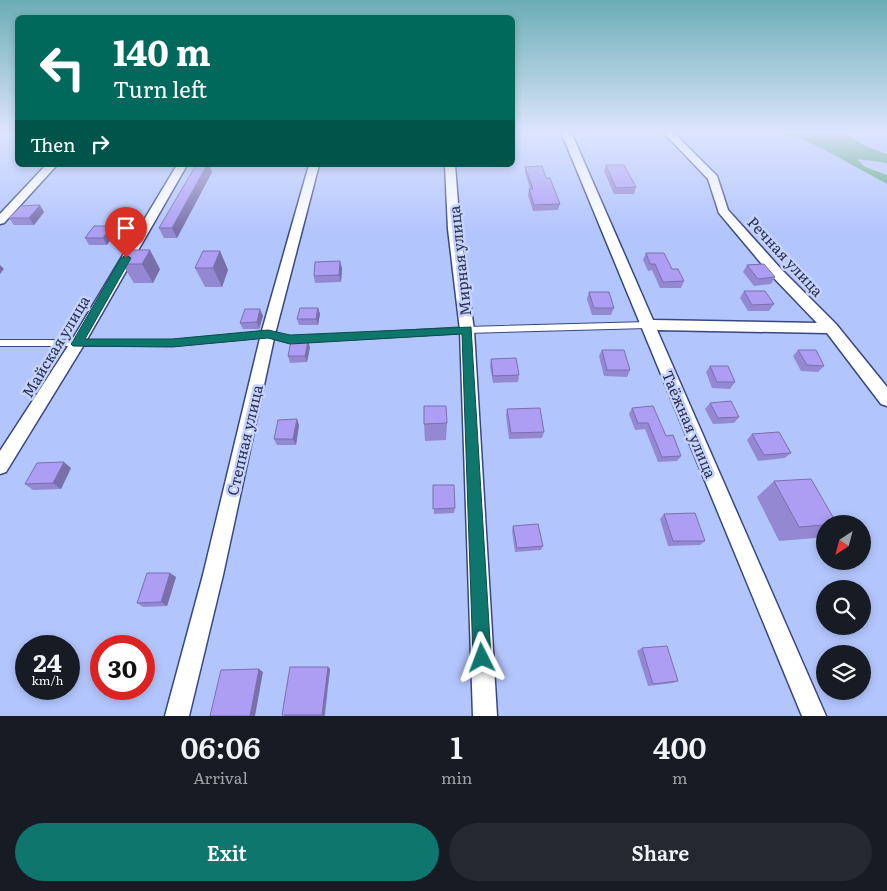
<!DOCTYPE html>
<html lang="en">
<head>
<meta charset="utf-8">
<style>
	:root { --surface:#171b24; --page:#242831; --text:#f1f3f6; --muted:#9ea1a6; --accent:#0f766e }
	body { margin:0; font-family:Literata,serif; background:var(--page); color:var(--text); height:100vh; display:flex; flex-direction:column; font-size:19px; white-space:nowrap }
	* { box-sizing:border-box; margin:0 }
	p { font-size:16px; color:var(--muted) }
	.icon { flex:none; width:28px; height:28px; fill:none; stroke:currentColor; stroke-width:2; stroke-linecap:round; stroke-linejoin:round }
	.map { position:relative; height:716px; overflow:hidden }
	.details { display:flex; flex-direction:column; background:var(--surface); flex:1 }
	.details>* { flex:none }
	.hud { position:absolute; left:15px; top:15px; width:500px; height:152px; border-radius:8px; box-shadow:0 2px 8px #0003; background:#00695c; color:#fff; overflow:hidden }
	.needle { width:32px; rotate:216deg }
	.buttons { position:absolute; left:816px; top:515px; display:grid; gap:10px }
	.buttons a { display:grid; place-items:center; width:55px; height:55px; border-radius:50%; background:var(--surface); box-shadow:0 2px 8px #0003; font-size:25px }
	.speed { position:absolute; left:15px; top:635px; display:flex; gap:10px; font-size:25px; font-weight:700; text-align:center }
	.speed>* { display:grid; place-content:center; width:65px; height:65px; border-radius:50%; background:var(--surface); box-shadow:0 2px 8px #0003; line-height:1 }
	.speed small { font-size:12px; font-weight:400 }
	.speed .limit { border:8px solid #d22; background:#fff; color:#111 }
	.pin { position:absolute; display:grid; place-items:center; width:42px; height:42px; color:#fff; margin:-51px -21px; border-radius:50% 50% 50% 0; rotate:-45deg; box-shadow:0 0 5px #0007 }
	.pin .icon { rotate:45deg }
	.me { position:absolute; width:55px; margin:-28px; rotate:357deg; stroke-linejoin:round; filter:drop-shadow(0 0 4px #0008) }
	.turn { display:flex; align-items:center; gap:18px; height:105px; padding:0 15px; font-size:22px }
	.turn .icon { width:65px; height:65px; stroke-width:2.5 }
	.turn b { display:block; font-size:35px; line-height:42px }
	.then { display:flex; align-items:center; height:48px; padding:0 15px; background:#0003; gap:10px; font-size:19px }
	.eta { display:flex; justify-content:space-evenly; align-items:center; height:85px; text-align:center }
	.eta b { font-size:30px; font-weight:600; line-height:35px }
	.primary-button { display:flex; gap:10px; margin-top:auto; padding:10px 15px }
	.primary-button a { flex:1; height:58px; border-radius:30px; background:var(--accent); color:#fff; font-size:20px; font-weight:600; line-height:58px; text-align:center }
	.primary-button a+a { background:var(--page); color:var(--text) }
	.map>svg:first-child { display:block }
</style>
</head>
<body>
<div class="map">
<svg width="887" height="716" viewBox="0 0 887 716">
	<rect width="100%" height="100%" fill="#b3c5fd"/>
	<path fill="#4fa468" d="M 776,132 L 843,132 L 865,146 L 887,154 L 887,163 L 857,159 L 865,167 L 887,175 L 887,184 L 825,150 L 802,139 Z"/>
	<g fill="none" stroke-linecap="round" stroke-linejoin="round">
		<defs>
			<path id="lane" d="M 648,322 L 652,325 L 648,328 L 467,333 L 290,343 L 268,337 L 173,346 L 0,346 L 0,340 L 173,340 L 268,331 L 290,337 L 467,327 Z"/>
			<g id="street">
				<path d="M 561,132 L 571,132 L 653,320 L 817,323 L 771,275 L 719,213 L 708,179 L 663,132 L 673,132 L 717,176 L 728,210 L 781,269 L 836,324 L 887,387 L 887,406 L 881,404 L 827,333 L 657,330 L 826,716 L 802,716 Z"/>
				<path d="M 46,165 L 57,165 L 4,223 L 0,224 L 0,214 Z"/>
				<path d="M 177,165 L 187,165 L 82,348 L 6,472 L 0,474 L 0,451 L 72,340 Z"/>
				<path d="M 309,165 L 319,165 L 275,334 L 223,575 L 189,716 L 165,716 L 203,575 L 261,334 Z"/>
				<path d="M 445,165 L 455,165 L 460,229 L 474,330 L 497,716 L 473,716 L 460,330 L 448,229 Z"/>
			</g>
		</defs>
		<use href="#lane" stroke="#384783" stroke-width="2"/>
		<use href="#street" stroke="#384783" stroke-width="3"/>
		<use href="#lane" fill="#fff" fill-rule="evenodd"/>
		<use href="#street" fill="#fff" fill-rule="evenodd"/>
	</g>
	<g fill="#9588d2">
		<path d="M 196,165 L 209,165 L 212,172 L 177,238 L 164,238 L 159,228 Z"/>
		<path d="M 606,165 L 636,187 L 634,194 L 614,194 L 604,171 Z"/>
		<path d="M 525,167 L 546,178 L 560,204 L 558,210 L 533,211 L 528,195 L 529,189 L 530,189 L 525,172 Z"/>
		<path d="M 44,212 L 34,225 L 14,225 L 9,218 Z"/>
		<path d="M 112,226 L 116,232 L 107,245 L 89,245 L 85,238 Z"/>
		<path d="M 130,250 L 160,269 L 153,283 L 134,283 L 122,264 Z"/>
		<path d="M 220,251 L 228,270 L 222,287 L 205,287 L 195,268 Z"/>
		<path d="M 646,253 L 672,269 L 684,281 L 681,288 L 660,288 L 652,270 L 648,271 L 643,260 Z"/>
		<path d="M 747,265 L 775,277 L 771,284 L 754,286 L 743,272 Z"/>
		<path d="M 342,268 L 341,282 L 315,283 L 314,276 Z"/>
		<path d="M 744,291 L 774,304 L 769,311 L 748,311 L 740,298 Z"/>
		<path d="M 589,292 L 614,308 L 611,315 L 592,315 L 587,299 Z"/>
		<path d="M 318,308 L 320,314 L 318,325 L 299,325 L 297,319 Z"/>
		<path d="M 263,316 L 259,329 L 243,329 L 240,323 Z"/>
		<path d="M 310,347 L 307,362 L 290,363 L 288,356 Z"/>
		<path d="M 602,350 L 630,370 L 627,377 L 604,376 L 599,356 Z"/>
		<path d="M 798,350 L 824,366 L 818,372 L 801,371 L 793,356 Z"/>
		<path d="M 491,359 L 519,375 L 518,382 L 493,383 L 490,366 Z"/>
		<path d="M 710,366 L 735,382 L 730,389 L 712,388 L 706,372 Z"/>
		<path d="M 710,403 L 739,417 L 734,423 L 713,424 L 705,409 Z"/>
		<path d="M 632,408 L 666,436 L 681,456 L 677,461 L 658,462 L 645,429 L 635,430 L 629,414 Z"/>
		<path d="M 507,409 L 544,432 L 542,438 L 509,439 L 506,415 Z"/>
		<path d="M 447,423 L 446,440 L 425,441 L 424,424 Z"/>
		<path d="M 299,425 L 296,445 L 277,445 L 274,439 Z"/>
		<path d="M 752,434 L 791,453 L 785,458 L 758,461 L 747,440 Z"/>
		<path d="M 71,468 L 61,489 L 33,490 L 25,484 Z"/>
		<path d="M 774,481 L 825,524 L 825,532 L 815,538 L 779,541 L 757,497 Z"/>
		<path d="M 433,485 L 455,508 L 454,513 L 434,514 Z"/>
		<path d="M 664,514 L 705,541 L 700,545 L 668,546 L 660,519 Z"/>
		<path d="M 513,526 L 543,546 L 541,550 L 515,552 L 512,531 Z"/>
		<path d="M 176,577 L 167,606 L 143,607 L 137,603 Z"/>
		<path d="M 642,648 L 678,681 L 673,683 L 648,686 L 637,651 Z"/>
		<path d="M 328,667 L 330,669 L 325,716 L 286,716 L 282,715 Z"/>
	</g>
	<g fill="#796fab">
		<path d="M 207,165 L 209,165 L 212,172 L 177,238 L 172,228 Z"/>
		<path d="M 40,205 L 44,212 L 34,225 L 29,218 Z"/>
		<path d="M 112,226 L 116,232 L 107,245 L 103,238 Z"/>
		<path d="M 150,250 L 160,269 L 153,283 L 142,264 Z"/>
		<path d="M 220,251 L 228,270 L 222,287 L 213,268 Z"/>
		<path d="M 340,261 L 342,268 L 341,282 L 339,275 Z"/>
		<path d="M 0,265 L 4,269 L 0,274 Z"/>
		<path d="M 318,308 L 320,314 L 318,325 L 316,319 Z"/>
		<path d="M 260,309 L 263,316 L 259,329 L 257,322 Z"/>
		<path d="M 308,341 L 310,347 L 307,362 L 305,356 Z"/>
		<path d="M 297,419 L 299,425 L 296,445 L 293,439 Z"/>
		<path d="M 64,462 L 71,468 L 61,489 L 53,483 Z"/>
		<path d="M 170,573 L 176,577 L 167,606 L 161,602 Z"/>
		<path d="M 328,667 L 330,669 L 324,716 L 322,715 Z"/>
		<path d="M 259,669 L 263,672 L 255,716 L 250,716 Z"/>
	</g>
	<g fill="#ad9ef4" stroke="#796fab">
		<path d="M 196,165 L 207,165 L 172,228 L 159,228 Z"/>
		<path d="M 606,165 L 624,165 L 636,187 L 616,188 Z"/>
		<path d="M 542,166 L 546,178 L 550,178 L 560,204 L 534,205 L 529,189 L 533,189 L 525,167 Z"/>
		<path d="M 40,205 L 29,218 L 9,218 L 21,206 Z"/>
		<path d="M 94,226 L 112,226 L 103,238 L 85,238 Z"/>
		<path d="M 130,250 L 150,250 L 142,264 L 122,264 Z"/>
		<path d="M 203,251 L 220,251 L 213,268 L 195,268 Z"/>
		<path d="M 646,253 L 664,253 L 672,269 L 678,269 L 684,281 L 663,282 L 655,264 L 650,264 Z"/>
		<path d="M 340,261 L 339,275 L 314,276 L 315,262 Z"/>
		<path d="M 764,264 L 775,277 L 758,279 L 747,265 Z"/>
		<path d="M 744,291 L 765,291 L 774,304 L 752,305 Z"/>
		<path d="M 589,292 L 609,292 L 614,308 L 594,308 Z"/>
		<path d="M 300,308 L 318,308 L 316,319 L 297,319 Z"/>
		<path d="M 245,309 L 260,309 L 257,322 L 240,323 Z"/>
		<path d="M 291,341 L 308,341 L 305,356 L 288,356 Z"/>
		<path d="M 602,350 L 624,350 L 630,370 L 607,370 Z"/>
		<path d="M 798,350 L 816,350 L 824,366 L 807,365 Z"/>
		<path d="M 516,358 L 519,375 L 493,376 L 491,359 Z"/>
		<path d="M 710,366 L 728,366 L 735,382 L 717,382 Z"/>
		<path d="M 731,401 L 739,417 L 718,418 L 710,403 Z"/>
		<path d="M 424,406 L 446,406 L 447,423 L 424,424 Z"/>
		<path d="M 653,406 L 666,436 L 673,435 L 681,456 L 662,457 L 648,423 L 638,423 L 632,408 Z"/>
		<path d="M 540,408 L 544,432 L 511,433 L 507,409 Z"/>
		<path d="M 297,419 L 293,439 L 274,439 L 278,420 Z"/>
		<path d="M 779,432 L 791,453 L 764,455 L 752,434 Z"/>
		<path d="M 64,462 L 53,483 L 25,484 L 37,463 Z"/>
		<path d="M 811,479 L 837,524 L 825,524 L 825,525 L 799,527 L 774,481 Z"/>
		<path d="M 433,485 L 454,485 L 455,508 L 433,509 Z"/>
		<path d="M 695,513 L 705,541 L 673,541 L 664,514 Z"/>
		<path d="M 538,524 L 543,546 L 517,548 L 513,526 Z"/>
		<path d="M 147,573 L 170,573 L 161,602 L 137,603 Z"/>
		<path d="M 667,646 L 678,681 L 653,684 L 642,648 Z"/>
		<path d="M 290,667 L 328,667 L 322,715 L 282,715 Z"/>
		<path d="M 259,669 L 250,716 L 210,716 L 221,670 Z"/>
	</g>
	<linearGradient id="sky" x2="0" y2="1"><stop stop-color="#6baeb5"/><stop offset="0.57" stop-color="#dde5fe"/><stop offset="1" stop-color="#dde5fe" stop-opacity="0"/></linearGradient>
	<rect width="887" height="232" fill="url(#sky)"/>
	<path fill="#0f766e" stroke="#0a4d48" d="M 126,255 L 131,258 L 85,339 L 172,339 L 268,330 L 290,335 L 471,327 L 491,658 L 488,664 L 482,667 L 476,664 L 473,658 L 462,334 L 290,344 L 268,338 L 172,347 L 73,346 L 71,344 L 73,341 L 121,258 Z"/>
	<g text-anchor="middle" dominant-baseline="central" stroke-width="5" stroke-linejoin="round" paint-order="stroke">
		<g font-size="15" fill="#2a324e" stroke="#c5d3fe">
			<text transform="translate(786 256) rotate(47)">Речная улица</text>
			<text transform="translate(459 261) rotate(-96)">Мирная улица</text>
			<text transform="translate(55 346) rotate(-59)">Майская улица</text>
			<text transform="translate(690 424) rotate(67)">Таёжная улица</text>
			<text transform="translate(244 440) rotate(-77)">Степная улица</text>
		</g>
	</g>
</svg>
<div class="buttons">
<a><svg class="needle" viewBox="-14 -14 28 28"><path d="M0-13l5 13h-10z" fill="#e53935"/><path d="M0 13l5-13h-10z" fill="#9ea1a6"/></svg></a>
<a><svg class="icon" aria-label="search" viewBox="0 0 24 24"><circle cx="10" cy="10" r="6"/><path d="M15 15l6 6"/></svg></a>
<a><svg class="icon" aria-label="layers" viewBox="0 0 24 24"><path d="M12 4l9 5-9 5-9-5zM3 14l9 5 9-5"/></svg></a>
</div>
<div class="speed"><div>24<small>km/h</small></div><div class="limit">30</div></div>
<div class="pin" style="left:126px;top:258px;background:#d93025"><svg class="icon" aria-label="arrive" viewBox="0 0 24 24"><path d="M6 21V4h12l-3 4 3 4H6"/></svg></div>
<svg class="me" style="left:482px;top:658px" viewBox="-20 -20 40 40"><path d="M0-17L14 15 0 8-14 15z" fill="#0f766e" stroke="#fff" stroke-width="4"/></svg>
<div class="hud">
<div class="turn"><svg class="icon" aria-label="left" viewBox="0 0 24 24"><path d="M17 20v-9H6M10 6l-5 5 5 5"/></svg><div><b>140 m</b>Turn left</div></div>
<div class="then">Then<svg class="icon" aria-label="right" viewBox="0 0 24 24"><path d="M7 20v-9h11M14 6l5 5-5 5"/></svg></div>
</div>
</div>
<section class="details">
<div class="eta">
<div><b>06:06</b><p>Arrival</p></div>
<div><b>1</b><p>min</p></div>
<div><b>400</b><p>m</p></div>
</div>
<div class="primary-button"><a>Exit</a><a>Share</a></div>
</section>
</body>
</html>
